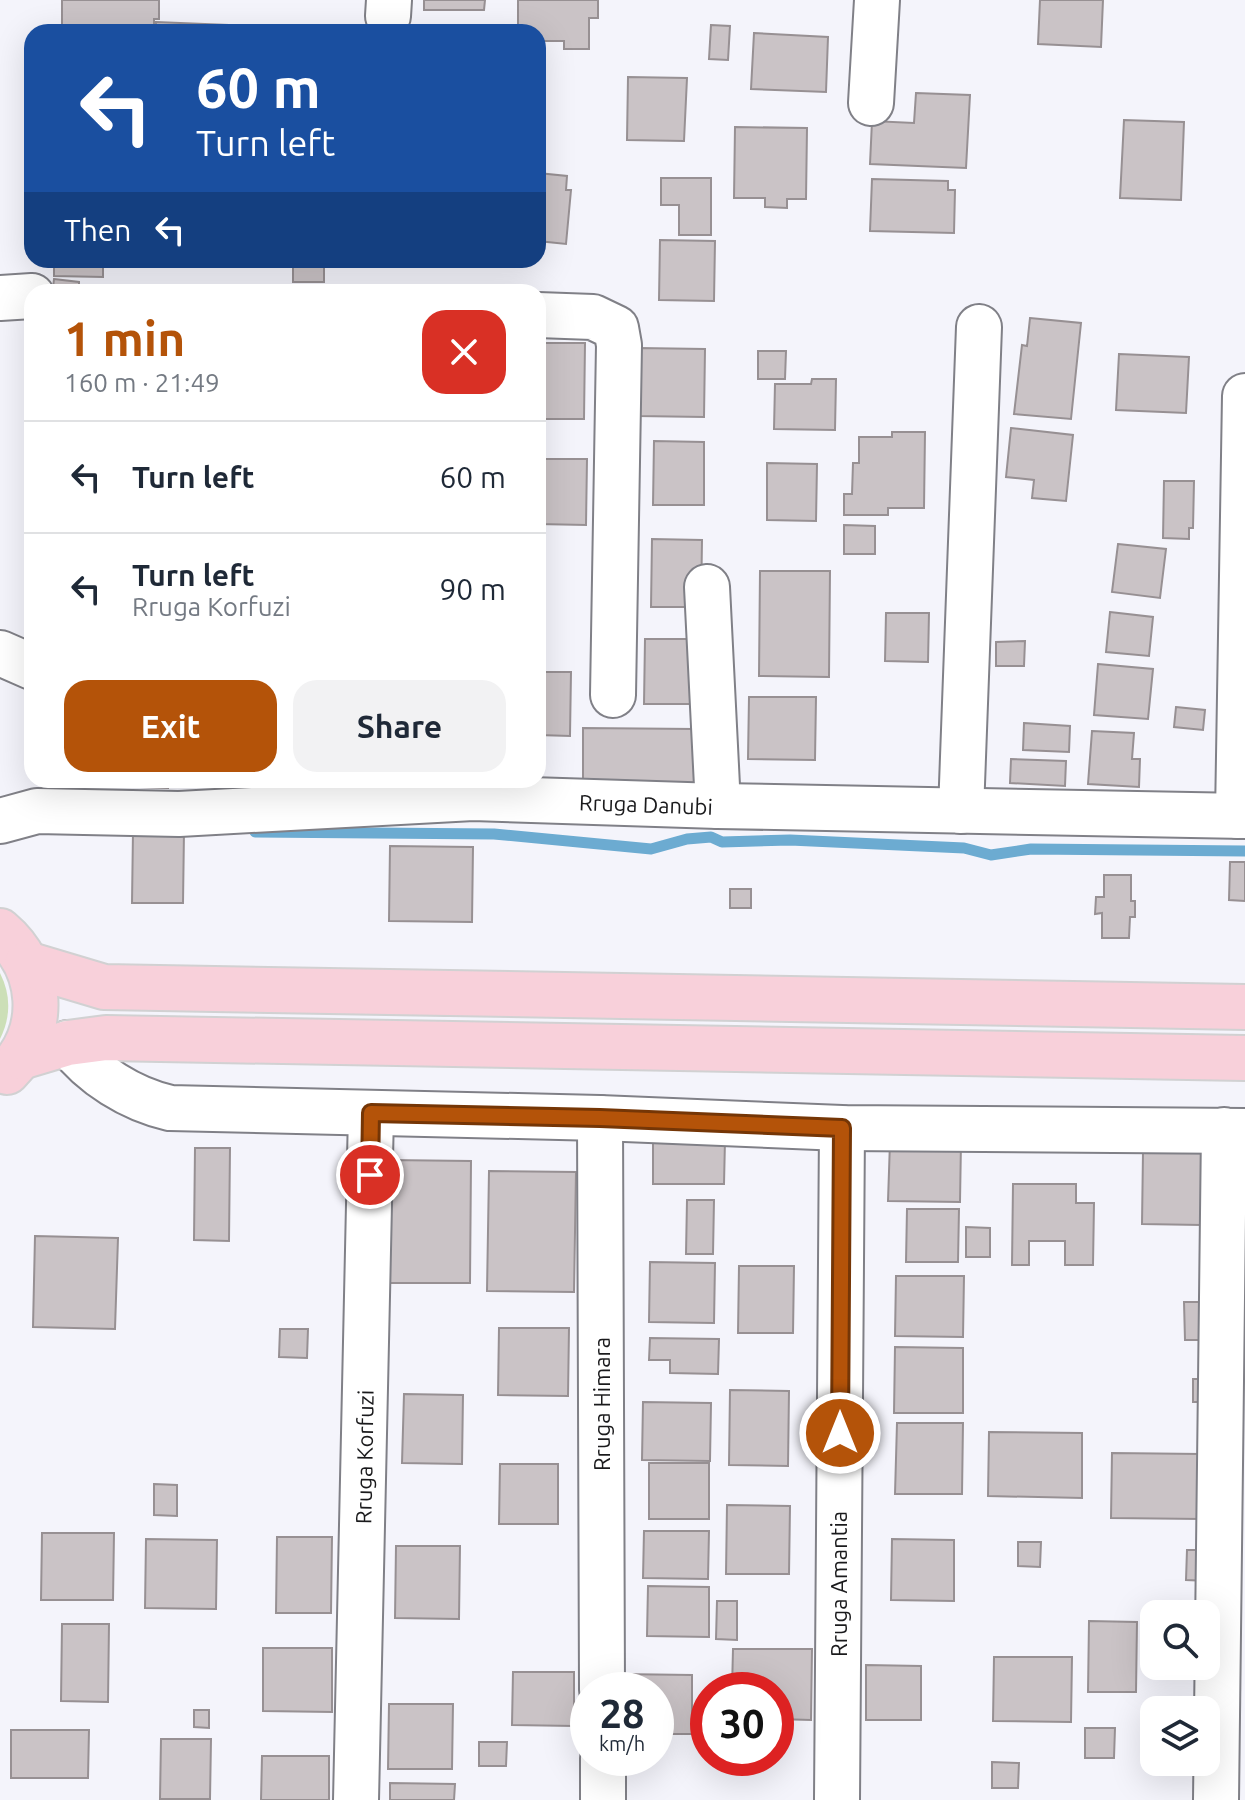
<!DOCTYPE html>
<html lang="en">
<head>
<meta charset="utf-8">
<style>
	:root { --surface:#fff; --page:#f2f2f3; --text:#1f2937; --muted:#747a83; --line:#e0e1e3; --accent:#b45309 }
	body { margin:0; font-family:Ubuntu,sans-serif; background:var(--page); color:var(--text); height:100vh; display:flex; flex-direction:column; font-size:30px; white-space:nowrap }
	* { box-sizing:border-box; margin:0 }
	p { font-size:26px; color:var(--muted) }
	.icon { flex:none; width:44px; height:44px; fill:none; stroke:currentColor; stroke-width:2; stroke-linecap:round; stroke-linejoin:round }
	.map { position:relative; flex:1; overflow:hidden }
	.sheet { position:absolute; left:24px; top:284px; width:522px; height:504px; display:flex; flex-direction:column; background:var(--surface); border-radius:24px; box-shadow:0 8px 32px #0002 }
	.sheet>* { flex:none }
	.top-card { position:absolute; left:24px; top:24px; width:522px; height:244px; border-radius:24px; box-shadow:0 8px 32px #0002; background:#1a4fa0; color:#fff; overflow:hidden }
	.buttons { position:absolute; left:1140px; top:1600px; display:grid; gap:16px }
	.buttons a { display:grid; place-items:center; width:80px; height:80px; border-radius:16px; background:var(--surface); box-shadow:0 8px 32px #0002; font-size:40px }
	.speed { position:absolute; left:570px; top:1672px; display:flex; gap:16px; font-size:40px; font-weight:700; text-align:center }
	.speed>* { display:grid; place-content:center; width:104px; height:104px; border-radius:50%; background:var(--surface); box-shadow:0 8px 32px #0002; line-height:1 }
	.speed small { font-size:20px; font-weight:400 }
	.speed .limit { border:12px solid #d22; background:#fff; color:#111 }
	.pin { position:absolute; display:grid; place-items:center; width:68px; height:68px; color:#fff; margin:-34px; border:4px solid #fff; border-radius:50%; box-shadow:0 2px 8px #0007 }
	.me { position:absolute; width:88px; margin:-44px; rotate:0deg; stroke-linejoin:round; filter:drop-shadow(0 0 6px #0008) }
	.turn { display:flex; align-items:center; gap:28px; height:168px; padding:0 40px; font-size:36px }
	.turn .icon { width:104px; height:104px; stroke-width:2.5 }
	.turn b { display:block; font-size:56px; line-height:68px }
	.then { display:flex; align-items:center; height:76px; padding:0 40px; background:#0003; gap:16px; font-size:30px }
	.round { display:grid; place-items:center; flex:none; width:84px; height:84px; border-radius:24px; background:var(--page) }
	.headline { display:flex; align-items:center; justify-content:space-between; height:136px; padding:0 40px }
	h1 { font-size:48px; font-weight:600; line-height:60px; color:var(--accent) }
	.primary-button { display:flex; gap:16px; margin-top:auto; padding:16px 40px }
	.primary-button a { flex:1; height:92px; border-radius:24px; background:var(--accent); color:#fff; font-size:32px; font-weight:600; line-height:92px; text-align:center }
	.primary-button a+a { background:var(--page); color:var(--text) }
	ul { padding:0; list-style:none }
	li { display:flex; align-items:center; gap:24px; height:112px; padding:0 40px; border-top:2px solid var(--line) }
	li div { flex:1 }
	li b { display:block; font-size:30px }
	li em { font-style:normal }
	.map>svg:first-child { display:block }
</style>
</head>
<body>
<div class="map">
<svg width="1245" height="1800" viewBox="0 0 1245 1800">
	<rect width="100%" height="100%" fill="#f4f4fb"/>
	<path fill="#ccdfb7" d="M 0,973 C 11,995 11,1017 0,1039 Z"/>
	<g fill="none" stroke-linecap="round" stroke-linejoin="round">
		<path stroke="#6cabd1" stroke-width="11" d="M 255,832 L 494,834 L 651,849 L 687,839 L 711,837 L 722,842 L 790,840 L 964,848 L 991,855 L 1031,849 L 1245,851"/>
	</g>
	<g fill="#cac3c6" stroke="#979093" stroke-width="2">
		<path d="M 62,0 L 159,0 L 159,19 L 154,19 L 154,32 L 62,32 Z"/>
		<path d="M 424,0 L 485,0 L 484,10 L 424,10 Z"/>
		<path d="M 518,0 L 598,0 L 598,18 L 589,18 L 589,49 L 564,49 L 564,41 L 538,41 L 538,32 L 518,32 Z"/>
		<path d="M 1040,0 L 1103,0 L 1101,47 L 1038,44 Z"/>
		<path d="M 156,22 L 228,25 L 227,32 L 156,32 Z"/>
		<path d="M 711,25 L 730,26 L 728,60 L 709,59 Z"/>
		<path d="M 462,26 L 473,27 L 473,32 L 461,32 Z"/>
		<path d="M 754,33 L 828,37 L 826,92 L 751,89 Z"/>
		<path d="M 628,77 L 687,78 L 684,141 L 627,140 Z"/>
		<path d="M 916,93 L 970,95 L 966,168 L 870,164 L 872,121 L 914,123 Z"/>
		<path d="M 1124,120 L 1184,122 L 1181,200 L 1120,198 Z"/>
		<path d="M 735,127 L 807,128 L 806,199 L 787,199 L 787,208 L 765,207 L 765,198 L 734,198 Z"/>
		<path d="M 538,173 L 567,176 L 566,190 L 571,190 L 566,244 L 538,241 Z"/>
		<path d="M 661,178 L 711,178 L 711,235 L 679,235 L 679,205 L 661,205 Z"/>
		<path d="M 872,179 L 948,181 L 948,190 L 955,190 L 954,233 L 870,231 Z"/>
		<path d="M 660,240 L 715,241 L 714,301 L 659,300 Z"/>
		<path d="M 54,260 L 103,260 L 103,277 L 54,276 Z"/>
		<rect x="293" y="260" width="31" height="22"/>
		<path d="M 54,279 L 79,282 L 79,290 L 53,288 Z"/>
		<path d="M 1030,318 L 1081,323 L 1071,419 L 1014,414 L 1022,345 L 1027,346 Z"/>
		<path d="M 538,343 L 585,343 L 584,419 L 538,419 Z"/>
		<path d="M 639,348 L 705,349 L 704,417 L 638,416 Z"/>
		<path d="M 758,351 L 786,351 L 785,379 L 758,379 Z"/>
		<path d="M 1119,354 L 1189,357 L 1186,413 L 1116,410 Z"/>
		<path d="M 812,379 L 836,379 L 835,430 L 774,429 L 775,384 L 811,384 Z"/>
		<rect x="26" y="423" width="6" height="41"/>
		<path d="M 1011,428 L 1073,435 L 1066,501 L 1032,498 L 1034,480 L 1006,477 Z"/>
		<path d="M 892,432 L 925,432 L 924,508 L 888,508 L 888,515 L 844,515 L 844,494 L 852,494 L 853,463 L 859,463 L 859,437 L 892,437 Z"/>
		<path d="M 654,441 L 704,442 L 704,505 L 653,505 Z"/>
		<path d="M 538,459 L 587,459 L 586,525 L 538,524 Z"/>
		<path d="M 767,463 L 817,464 L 816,521 L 767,520 Z"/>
		<path d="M 1164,481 L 1194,481 L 1193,528 L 1189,528 L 1189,539 L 1163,538 Z"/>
		<path d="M 844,525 L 875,526 L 875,554 L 844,554 Z"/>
		<path d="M 652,539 L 702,540 L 701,607 L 651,607 Z"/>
		<path d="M 1118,544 L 1166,549 L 1160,598 L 1112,592 Z"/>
		<path d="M 760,571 L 830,571 L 829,677 L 759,676 Z"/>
		<path d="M 1110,612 L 1153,617 L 1149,656 L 1106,652 Z"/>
		<path d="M 886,613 L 929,613 L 928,662 L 885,661 Z"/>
		<path d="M 645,639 L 692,639 L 691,704 L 644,704 Z"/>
		<path d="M 1025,641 L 1024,666 L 996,666 L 996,642 Z"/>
		<path d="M 1098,664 L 1153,669 L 1148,719 L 1094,715 Z"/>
		<path d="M 538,672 L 571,672 L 570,736 L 538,735 Z"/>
		<path d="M 749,697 L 816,697 L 815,760 L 748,759 Z"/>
		<path d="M 1176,707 L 1205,710 L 1203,730 L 1174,727 Z"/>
		<path d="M 1024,723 L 1070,726 L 1069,752 L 1023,750 Z"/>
		<path d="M 583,728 L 695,729 L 694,783 L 583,782 Z"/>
		<path d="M 1092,731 L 1134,733 L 1132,759 L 1140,759 L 1139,787 L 1088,784 Z"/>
		<path d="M 1011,759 L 1066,761 L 1065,786 L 1010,783 Z"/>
		<path d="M 82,780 L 168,780 L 168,788 L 82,785 Z"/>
		<path d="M 133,831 L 184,831 L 183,903 L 132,903 Z"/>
		<path d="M 390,846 L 473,847 L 472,922 L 389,921 Z"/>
		<path d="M 1230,862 L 1245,862 L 1245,901 L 1229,900 Z"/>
		<path d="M 1104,875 L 1131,875 L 1131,901 L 1135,901 L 1135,917 L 1130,917 L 1129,938 L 1102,938 L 1102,913 L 1095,914 L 1096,897 L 1104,897 Z"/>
		<rect x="730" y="889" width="21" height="19"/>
		<path d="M 653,1139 L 725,1140 L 724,1184 L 653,1184 Z"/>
		<path d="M 890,1142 L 961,1142 L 960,1202 L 888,1201 Z"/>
		<path d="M 195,1148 L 230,1148 L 229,1241 L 194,1240 Z"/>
		<path d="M 1143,1152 L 1202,1152 L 1201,1225 L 1142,1224 Z"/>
		<path d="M 388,1160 L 471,1161 L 470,1283 L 387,1283 Z"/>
		<path d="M 489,1171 L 576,1172 L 574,1292 L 487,1291 Z"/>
		<path d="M 1013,1184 L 1076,1184 L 1076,1203 L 1094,1203 L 1093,1265 L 1065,1265 L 1065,1241 L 1029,1241 L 1029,1265 L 1012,1265 Z"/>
		<path d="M 687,1200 L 714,1200 L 713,1254 L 686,1254 Z"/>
		<path d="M 907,1209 L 959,1209 L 958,1262 L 906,1262 Z"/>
		<path d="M 966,1227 L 990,1228 L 990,1257 L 966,1257 Z"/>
		<path d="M 35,1236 L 118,1238 L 115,1329 L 33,1327 Z"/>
		<path d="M 650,1262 L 715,1263 L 714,1323 L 649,1322 Z"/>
		<path d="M 739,1266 L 794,1266 L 793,1333 L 738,1333 Z"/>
		<path d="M 896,1276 L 964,1276 L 963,1337 L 895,1336 Z"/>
		<path d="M 1184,1302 L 1211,1302 L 1211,1340 L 1185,1340 Z"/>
		<path d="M 499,1328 L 569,1328 L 568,1396 L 498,1395 Z"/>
		<path d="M 280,1329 L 308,1329 L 307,1358 L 279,1357 Z"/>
		<path d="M 650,1338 L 719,1339 L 718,1374 L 670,1373 L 670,1360 L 649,1360 Z"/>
		<path d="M 895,1347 L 963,1348 L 963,1413 L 894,1413 Z"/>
		<rect x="1193" y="1379" width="17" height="23"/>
		<path d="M 730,1390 L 789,1391 L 788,1466 L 729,1465 Z"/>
		<path d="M 404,1394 L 463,1395 L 462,1464 L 402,1463 Z"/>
		<path d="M 643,1402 L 711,1403 L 710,1461 L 642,1460 Z"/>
		<path d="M 897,1423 L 963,1423 L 962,1494 L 895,1494 Z"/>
		<path d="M 989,1432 L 1082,1433 L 1082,1498 L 988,1496 Z"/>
		<path d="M 1112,1453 L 1201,1454 L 1201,1519 L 1111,1518 Z"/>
		<rect x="649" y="1463" width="60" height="56"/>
		<path d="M 500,1464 L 558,1464 L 558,1524 L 499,1524 Z"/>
		<path d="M 154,1484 L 177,1485 L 177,1516 L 154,1515 Z"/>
		<path d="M 727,1505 L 790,1506 L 789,1574 L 726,1574 Z"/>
		<path d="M 644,1531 L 709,1531 L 708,1579 L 643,1578 Z"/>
		<path d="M 42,1533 L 114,1533 L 113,1600 L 41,1600 Z"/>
		<path d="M 277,1537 L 332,1537 L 331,1613 L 276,1613 Z"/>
		<path d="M 146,1539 L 217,1540 L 216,1609 L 145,1608 Z"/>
		<path d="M 892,1539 L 954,1540 L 954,1601 L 891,1600 Z"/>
		<path d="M 1018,1542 L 1041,1542 L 1040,1567 L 1018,1566 Z"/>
		<path d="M 396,1546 L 460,1546 L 459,1619 L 395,1618 Z"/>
		<path d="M 1187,1550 L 1209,1550 L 1209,1581 L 1186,1580 Z"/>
		<path d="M 648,1586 L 709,1587 L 709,1637 L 647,1636 Z"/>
		<path d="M 717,1601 L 737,1601 L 737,1640 L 716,1639 Z"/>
		<path d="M 1089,1621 L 1137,1622 L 1136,1692 L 1088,1692 Z"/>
		<path d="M 62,1624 L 109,1624 L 108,1702 L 61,1701 Z"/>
		<path d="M 263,1648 L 332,1648 L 332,1712 L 263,1711 Z"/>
		<path d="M 733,1649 L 812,1649 L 811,1720 L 776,1719 L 776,1690 L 732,1690 Z"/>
		<path d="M 994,1657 L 1072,1657 L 1071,1722 L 993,1721 Z"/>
		<path d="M 866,1665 L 921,1666 L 921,1720 L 866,1720 Z"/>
		<path d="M 513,1672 L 574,1672 L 574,1726 L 512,1725 Z"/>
		<path d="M 618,1674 L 692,1675 L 692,1734 L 656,1734 L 656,1690 L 618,1690 Z"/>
		<path d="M 389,1704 L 453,1704 L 452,1769 L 388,1769 Z"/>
		<path d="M 194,1710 L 209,1710 L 209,1728 L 194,1727 Z"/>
		<path d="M 1085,1728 L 1115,1728 L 1114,1758 L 1085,1758 Z"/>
		<path d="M 11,1730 L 89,1730 L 88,1778 L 11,1778 Z"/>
		<path d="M 161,1739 L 211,1739 L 210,1799 L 160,1799 Z"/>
		<path d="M 479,1742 L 507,1742 L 506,1766 L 479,1766 Z"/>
		<path d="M 262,1756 L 329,1756 L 329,1800 L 261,1800 Z"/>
		<path d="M 992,1762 L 1019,1763 L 1018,1788 L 992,1788 Z"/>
		<path d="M 390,1783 L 455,1784 L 454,1800 L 390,1800 Z"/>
	</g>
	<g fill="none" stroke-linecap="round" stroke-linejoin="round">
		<defs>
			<g id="minor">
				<path d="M 388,16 L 389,0"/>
				<path d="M 871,103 L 877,0"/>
				<path d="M 0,298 L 32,296"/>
				<path d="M 538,315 L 593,317 L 616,328 L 619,345 L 613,695"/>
				<path d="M 707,587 L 718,806"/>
				<path d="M 0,653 L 32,667"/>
				<path d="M 961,811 L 979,327"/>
				<path d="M 1238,816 L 1245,396"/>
				<path d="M 0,821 L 37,811 L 179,814 L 473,798 L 718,806 L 1245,816"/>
				<path d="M 68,1043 C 92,1075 131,1099 170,1108 L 600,1118 L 842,1128 L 1245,1131"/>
				<path d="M 600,1118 L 602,1690"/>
				<path d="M 603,1758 L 603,1800"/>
				<path d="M 356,1800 L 371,1113"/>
				<path d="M 837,1800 L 842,1128"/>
				<path d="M 1216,1800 L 1224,1130"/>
			</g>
			<g id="major">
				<path d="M 0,931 C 44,968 48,1031 7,1072"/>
				<path d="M 27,964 L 104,987 L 1245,1007"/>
				<path d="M 21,1057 L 68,1043 L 106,1038 L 1245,1058"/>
			</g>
		</defs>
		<use href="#minor" stroke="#808087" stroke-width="48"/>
		<use href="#major" stroke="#d1d1d2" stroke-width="48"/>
		<use href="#minor" stroke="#fff" stroke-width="44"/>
		<use href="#major" stroke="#f8d0da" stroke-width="44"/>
	</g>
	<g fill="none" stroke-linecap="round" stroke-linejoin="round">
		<defs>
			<path id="route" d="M 370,1175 L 371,1113 L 600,1118 L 842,1128 L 840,1433"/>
		</defs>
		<use href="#route" stroke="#753606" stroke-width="20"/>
		<use href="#route" stroke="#b45309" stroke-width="14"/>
	</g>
	<g text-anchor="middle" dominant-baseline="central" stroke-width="7" stroke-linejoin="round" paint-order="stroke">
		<g font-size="22" fill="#1a1a1c" stroke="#fff">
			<text transform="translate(646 804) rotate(2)">Rruga Danubi</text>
			<text transform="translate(601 1404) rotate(-90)">Rruga Himara</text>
			<text transform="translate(364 1457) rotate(-89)">Rruga Korfuzi</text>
			<text transform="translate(838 1584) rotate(-90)">Rruga Amantia</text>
		</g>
	</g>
</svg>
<div class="buttons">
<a><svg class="icon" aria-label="search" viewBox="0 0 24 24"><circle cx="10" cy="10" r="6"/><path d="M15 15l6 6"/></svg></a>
<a><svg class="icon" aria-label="layers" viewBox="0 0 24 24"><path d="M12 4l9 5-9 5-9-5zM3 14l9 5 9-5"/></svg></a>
</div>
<div class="speed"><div>28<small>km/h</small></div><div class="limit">30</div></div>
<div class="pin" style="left:370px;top:1175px;background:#d93025"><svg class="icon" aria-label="arrive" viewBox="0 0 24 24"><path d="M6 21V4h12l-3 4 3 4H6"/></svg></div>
<svg class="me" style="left:840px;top:1433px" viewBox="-20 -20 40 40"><circle r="17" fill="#b45309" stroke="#fff" stroke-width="3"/><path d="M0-11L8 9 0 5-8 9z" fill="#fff"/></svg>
<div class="top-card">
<div class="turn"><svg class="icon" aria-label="left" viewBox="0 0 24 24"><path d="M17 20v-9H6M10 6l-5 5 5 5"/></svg><div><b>60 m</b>Turn left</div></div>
<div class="then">Then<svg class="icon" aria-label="left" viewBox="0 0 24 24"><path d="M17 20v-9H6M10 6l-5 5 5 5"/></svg></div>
</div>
<section class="sheet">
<div class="headline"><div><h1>1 min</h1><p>160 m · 21:49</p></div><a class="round" style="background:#d93025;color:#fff"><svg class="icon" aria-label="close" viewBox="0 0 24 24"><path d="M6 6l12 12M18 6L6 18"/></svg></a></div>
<ul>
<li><svg class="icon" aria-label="left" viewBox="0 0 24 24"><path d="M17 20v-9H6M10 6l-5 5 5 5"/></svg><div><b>Turn left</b></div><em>60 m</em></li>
<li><svg class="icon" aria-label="left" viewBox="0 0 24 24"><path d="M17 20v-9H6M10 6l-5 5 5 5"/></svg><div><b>Turn left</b><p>Rruga Korfuzi</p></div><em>90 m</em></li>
</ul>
<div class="primary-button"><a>Exit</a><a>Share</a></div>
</section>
</div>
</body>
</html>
